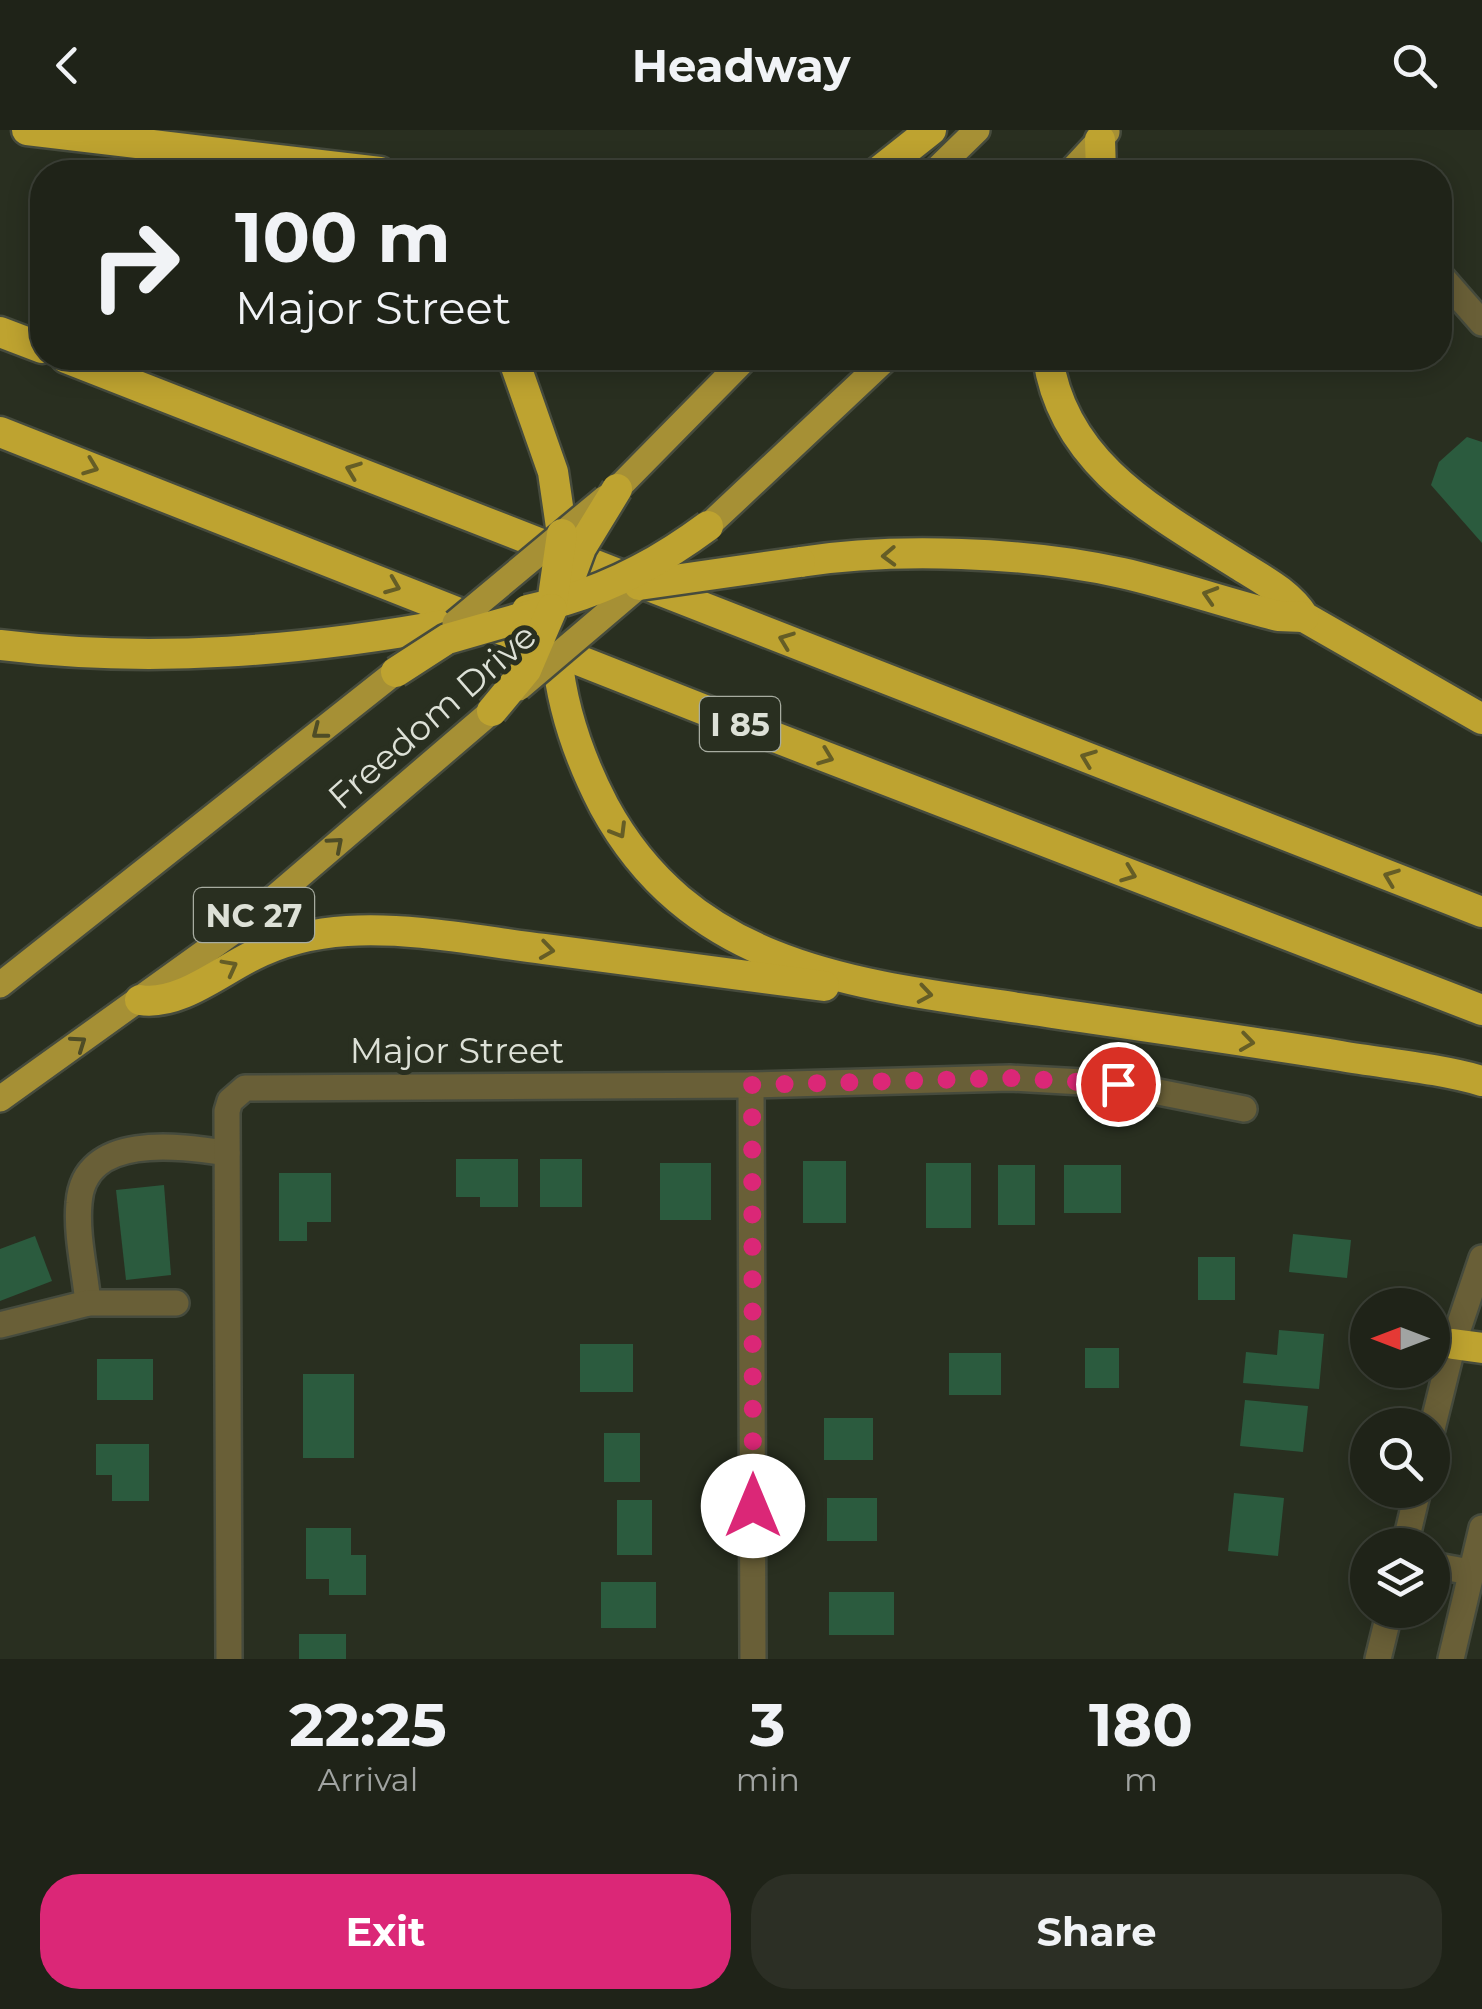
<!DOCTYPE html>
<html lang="en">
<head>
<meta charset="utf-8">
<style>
	:root { --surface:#1f2318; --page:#2c2f25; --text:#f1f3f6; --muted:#a1a4a2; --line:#3c4037; --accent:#db2777 }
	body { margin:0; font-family:Montserrat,sans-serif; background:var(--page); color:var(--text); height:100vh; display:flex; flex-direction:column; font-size:38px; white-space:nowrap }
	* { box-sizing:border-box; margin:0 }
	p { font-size:32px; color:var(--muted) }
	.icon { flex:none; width:55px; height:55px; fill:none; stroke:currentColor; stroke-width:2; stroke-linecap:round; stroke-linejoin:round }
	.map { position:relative; height:1529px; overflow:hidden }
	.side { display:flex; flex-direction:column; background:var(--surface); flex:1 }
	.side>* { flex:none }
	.banner { position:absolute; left:30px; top:30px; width:1422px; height:210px; border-radius:40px; box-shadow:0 5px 25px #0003,0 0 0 2px var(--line); background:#1f2318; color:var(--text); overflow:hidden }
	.needle { width:65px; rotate:270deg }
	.controls { position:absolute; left:1350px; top:1158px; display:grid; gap:20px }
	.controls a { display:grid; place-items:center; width:100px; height:100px; border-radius:50%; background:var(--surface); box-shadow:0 5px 25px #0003,0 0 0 2px var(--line); font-size:50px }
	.pin { position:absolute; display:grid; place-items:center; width:85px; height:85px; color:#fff; margin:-42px; border:5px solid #fff; border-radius:50%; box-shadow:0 2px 10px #0007 }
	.me { position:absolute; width:110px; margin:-55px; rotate:0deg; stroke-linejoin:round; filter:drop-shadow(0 0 8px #0008) }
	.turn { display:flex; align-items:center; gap:35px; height:210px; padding:0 40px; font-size:45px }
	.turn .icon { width:130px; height:130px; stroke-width:2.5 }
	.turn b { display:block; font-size:70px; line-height:85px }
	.eta { display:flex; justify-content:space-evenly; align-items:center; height:170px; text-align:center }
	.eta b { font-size:60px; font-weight:700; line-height:70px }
	.primary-button { display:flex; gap:20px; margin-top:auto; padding:20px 40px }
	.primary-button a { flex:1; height:115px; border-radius:40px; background:var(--accent); color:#fff; font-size:40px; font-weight:700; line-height:115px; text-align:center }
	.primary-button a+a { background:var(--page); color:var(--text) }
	header { display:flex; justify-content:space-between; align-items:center; height:130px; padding:0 40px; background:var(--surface); font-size:45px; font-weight:700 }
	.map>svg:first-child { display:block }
</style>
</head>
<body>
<header><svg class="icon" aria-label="back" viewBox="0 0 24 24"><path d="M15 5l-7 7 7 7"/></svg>Headway<svg class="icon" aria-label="search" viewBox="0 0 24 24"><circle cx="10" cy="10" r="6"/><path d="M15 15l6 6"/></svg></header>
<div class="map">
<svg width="1482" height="1529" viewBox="0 0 1482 1529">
	<rect width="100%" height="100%" fill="#292f20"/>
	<g fill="#2b5b3e">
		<path d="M 1467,307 L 1482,312 L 1482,413 L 1431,355 L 1439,332 Z"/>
		<path d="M 456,1029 L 518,1029 L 518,1077 L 480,1077 L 480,1067 L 456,1067 Z"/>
		<rect x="540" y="1029" width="42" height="48"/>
		<rect x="803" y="1031" width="43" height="62"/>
		<rect x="660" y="1033" width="51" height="57"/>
		<rect x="926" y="1033" width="45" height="65"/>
		<rect x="998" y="1035" width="37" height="60"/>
		<rect x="1064" y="1035" width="57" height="48"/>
		<path d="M 279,1043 L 331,1043 L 331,1092 L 307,1092 L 307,1111 L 279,1111 Z"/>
		<path d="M 164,1055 L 171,1145 L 126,1150 L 116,1060 Z"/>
		<path d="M 1293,1104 L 1351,1110 L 1347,1148 L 1289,1142 Z"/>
		<path d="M 35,1106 L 52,1151 L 0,1171 L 0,1119 Z"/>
		<rect x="1198" y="1127" width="37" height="43"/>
		<path d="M 1279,1200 L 1324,1204 L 1319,1259 L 1243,1253 L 1246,1222 L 1277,1225 Z"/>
		<rect x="580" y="1214" width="53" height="48"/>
		<rect x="1085" y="1218" width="34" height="40"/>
		<rect x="949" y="1223" width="52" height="42"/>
		<rect x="97" y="1229" width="56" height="41"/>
		<rect x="303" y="1244" width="51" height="84"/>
		<path d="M 1245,1270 L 1308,1276 L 1303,1322 L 1240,1316 Z"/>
		<rect x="824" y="1288" width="49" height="42"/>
		<rect x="604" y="1303" width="36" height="49"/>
		<path d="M 96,1314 L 149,1314 L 149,1371 L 112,1371 L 112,1345 L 96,1345 Z"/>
		<path d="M 1234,1363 L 1284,1368 L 1278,1426 L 1228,1421 Z"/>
		<rect x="827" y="1368" width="50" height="43"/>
		<rect x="617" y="1370" width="35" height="55"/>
		<path d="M 306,1398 L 351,1398 L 351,1425 L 366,1425 L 366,1465 L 329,1465 L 329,1449 L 306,1449 Z"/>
		<rect x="601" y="1452" width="55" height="46"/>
		<rect x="829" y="1462" width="65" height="43"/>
		<rect x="299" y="1504" width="47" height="25"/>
	</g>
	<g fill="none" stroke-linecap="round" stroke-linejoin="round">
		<defs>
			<g id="minor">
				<path d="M 1440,145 L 1482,193"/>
				<path d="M 751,955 L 753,1529"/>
				<path d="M 88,1173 C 85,1141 76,1105 79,1073 C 84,1002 179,1016 227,1023"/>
				<path d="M 0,1195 L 88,1173 L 176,1173"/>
				<path d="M 1432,1299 L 1453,1214 L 1482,1128"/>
				<path d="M 1405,1415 L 1418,1360"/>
				<path d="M 1432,1435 L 1470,1442"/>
				<path d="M 229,1529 L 227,981 L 230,971 L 245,958 L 751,955 L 1010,948 L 1118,954 L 1244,979"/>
				<path d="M 1378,1529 L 1390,1480"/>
				<path d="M 1451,1529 L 1482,1398"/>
			</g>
			<g id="major">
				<path d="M 934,42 L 977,0"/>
				<path d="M 1070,42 L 1107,2"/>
				<path d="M 617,359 L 746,228"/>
				<path d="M 708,396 L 887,228"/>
				<path d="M 0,855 L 408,532"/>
				<path d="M 0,969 L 241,796 L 492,581"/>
			</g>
			<g id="highway">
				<path d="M 27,0 L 380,42"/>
				<path d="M 1100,10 L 1101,42"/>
				<path d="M 878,42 L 931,0"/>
				<path d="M 0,202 L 42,218"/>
				<path d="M 66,228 L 1482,782"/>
				<path d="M 513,228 L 553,342 L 562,404"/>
				<path d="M 1048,228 C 1063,334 1156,383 1239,435 C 1263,450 1289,463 1304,487 L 1482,589"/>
				<path d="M 0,302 L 725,588 L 1482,880"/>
				<path d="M 800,432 C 896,417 1027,422 1122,443 C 1175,455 1226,473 1278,486 L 1304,487"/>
				<path d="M 0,515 C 153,534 304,521 455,493"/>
				<path d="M 557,526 C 562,579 579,628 604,676 C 692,838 854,854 1019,878 C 1126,894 1234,909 1341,926 C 1387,934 1437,938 1482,951"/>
				<path d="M 140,870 C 179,876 219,842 252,826 C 281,811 315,803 347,801 C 413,797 479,811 544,819 C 638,832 731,844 824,856"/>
				<path d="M 1453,1214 L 1482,1218"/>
			</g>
		</defs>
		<use href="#minor" stroke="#464b3d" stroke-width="30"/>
		<use href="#major" stroke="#464b3d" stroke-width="30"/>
		<use href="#highway" stroke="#464b3d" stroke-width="35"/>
		<use href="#minor" stroke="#695f37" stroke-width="25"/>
		<use href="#major" stroke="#a69035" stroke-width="25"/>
		<use href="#highway" stroke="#bea330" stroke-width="30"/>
		<defs>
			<g id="major-bridge">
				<path d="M 455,493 L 605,368"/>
				<path d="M 519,558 L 652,445"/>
			</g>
			<g id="highway-bridge">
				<path d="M 568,453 L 581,418 L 617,359"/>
				<path d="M 639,455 L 800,432"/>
				<path d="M 563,471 C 618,454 662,430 708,396"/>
				<path d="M 527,480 L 552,474 L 562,404"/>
				<path d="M 396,542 L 447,509 L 552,479"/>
				<path d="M 492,581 L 526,540 L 552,479"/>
			</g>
		</defs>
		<use href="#major-bridge" stroke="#464b3d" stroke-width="30" stroke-linecap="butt"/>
		<use href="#highway-bridge" stroke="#464b3d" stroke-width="35" stroke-linecap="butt"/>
		<use href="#major-bridge" stroke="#a69035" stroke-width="25"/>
		<use href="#highway-bridge" stroke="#bea330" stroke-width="30"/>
	</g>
	<defs><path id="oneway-chevron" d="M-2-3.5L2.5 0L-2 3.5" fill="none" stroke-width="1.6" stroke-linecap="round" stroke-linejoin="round" transform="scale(2.5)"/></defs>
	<g stroke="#655d26">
		<use href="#oneway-chevron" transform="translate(91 337) rotate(21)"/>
		<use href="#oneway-chevron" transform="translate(353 340) rotate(-159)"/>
		<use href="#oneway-chevron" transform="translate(889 426) rotate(178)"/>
		<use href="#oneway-chevron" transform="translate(393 456) rotate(22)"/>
		<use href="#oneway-chevron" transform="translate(1210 465) rotate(-163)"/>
		<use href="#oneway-chevron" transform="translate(786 510) rotate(-159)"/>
		<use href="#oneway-chevron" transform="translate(826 627) rotate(21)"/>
		<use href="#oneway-chevron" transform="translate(1088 628) rotate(-159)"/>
		<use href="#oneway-chevron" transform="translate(619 701) rotate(59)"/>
		<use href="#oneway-chevron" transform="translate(1129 744) rotate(21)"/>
		<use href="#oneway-chevron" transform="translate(1391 747) rotate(-159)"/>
		<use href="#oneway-chevron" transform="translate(547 820) rotate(8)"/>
		<use href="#oneway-chevron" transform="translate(230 837) rotate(-28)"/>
		<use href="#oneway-chevron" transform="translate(925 864) rotate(9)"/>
		<use href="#oneway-chevron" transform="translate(1247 912) rotate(8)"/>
	</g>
	<g stroke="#4e4c26">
		<use href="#oneway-chevron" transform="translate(319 602) rotate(142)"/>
		<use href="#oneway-chevron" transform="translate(336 714) rotate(-41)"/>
		<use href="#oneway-chevron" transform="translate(79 913) rotate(-35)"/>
	</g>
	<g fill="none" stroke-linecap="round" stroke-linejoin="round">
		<path stroke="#db2777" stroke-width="18" stroke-dasharray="0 32.4" d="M 753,1376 L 752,955 L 1010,948 L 1118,954"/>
	</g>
	<g text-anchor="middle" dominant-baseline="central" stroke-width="10" stroke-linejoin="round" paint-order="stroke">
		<g fill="#292f20" stroke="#a7aca0" stroke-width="2.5">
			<rect x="700" y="567" width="80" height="54" rx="8"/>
			<rect x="194" y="758" width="120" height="54" rx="8"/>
		</g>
		<g font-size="32" font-weight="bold" fill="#dde1d7">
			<text x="740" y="594">I 85</text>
			<text x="254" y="785">NC 27</text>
		</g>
		<g font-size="35" fill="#dde1d7" stroke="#292f20">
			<text transform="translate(432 586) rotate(-41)">Freedom Drive</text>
			<text x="457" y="920">Major Street</text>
		</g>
	</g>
</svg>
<div class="controls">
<a><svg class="needle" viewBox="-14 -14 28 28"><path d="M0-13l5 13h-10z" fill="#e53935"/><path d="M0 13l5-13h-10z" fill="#a1a4a2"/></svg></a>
<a><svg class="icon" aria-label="search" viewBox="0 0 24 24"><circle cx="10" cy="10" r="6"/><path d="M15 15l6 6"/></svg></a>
<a><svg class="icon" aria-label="layers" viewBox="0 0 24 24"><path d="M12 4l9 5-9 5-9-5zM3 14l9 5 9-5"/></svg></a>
</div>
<div class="pin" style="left:1118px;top:954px;background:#d93025"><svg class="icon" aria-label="arrive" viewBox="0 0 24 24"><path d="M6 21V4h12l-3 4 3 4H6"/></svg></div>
<svg class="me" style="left:753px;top:1376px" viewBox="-20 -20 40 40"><circle r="19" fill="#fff"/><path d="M0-13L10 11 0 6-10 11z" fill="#db2777"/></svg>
<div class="banner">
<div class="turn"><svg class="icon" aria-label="right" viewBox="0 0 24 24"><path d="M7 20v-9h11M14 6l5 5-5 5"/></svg><div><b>100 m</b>Major Street</div></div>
</div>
</div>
<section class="side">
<div class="eta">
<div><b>22:25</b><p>Arrival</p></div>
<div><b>3</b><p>min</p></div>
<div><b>180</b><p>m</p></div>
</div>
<div class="primary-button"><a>Exit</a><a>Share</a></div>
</section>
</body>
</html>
